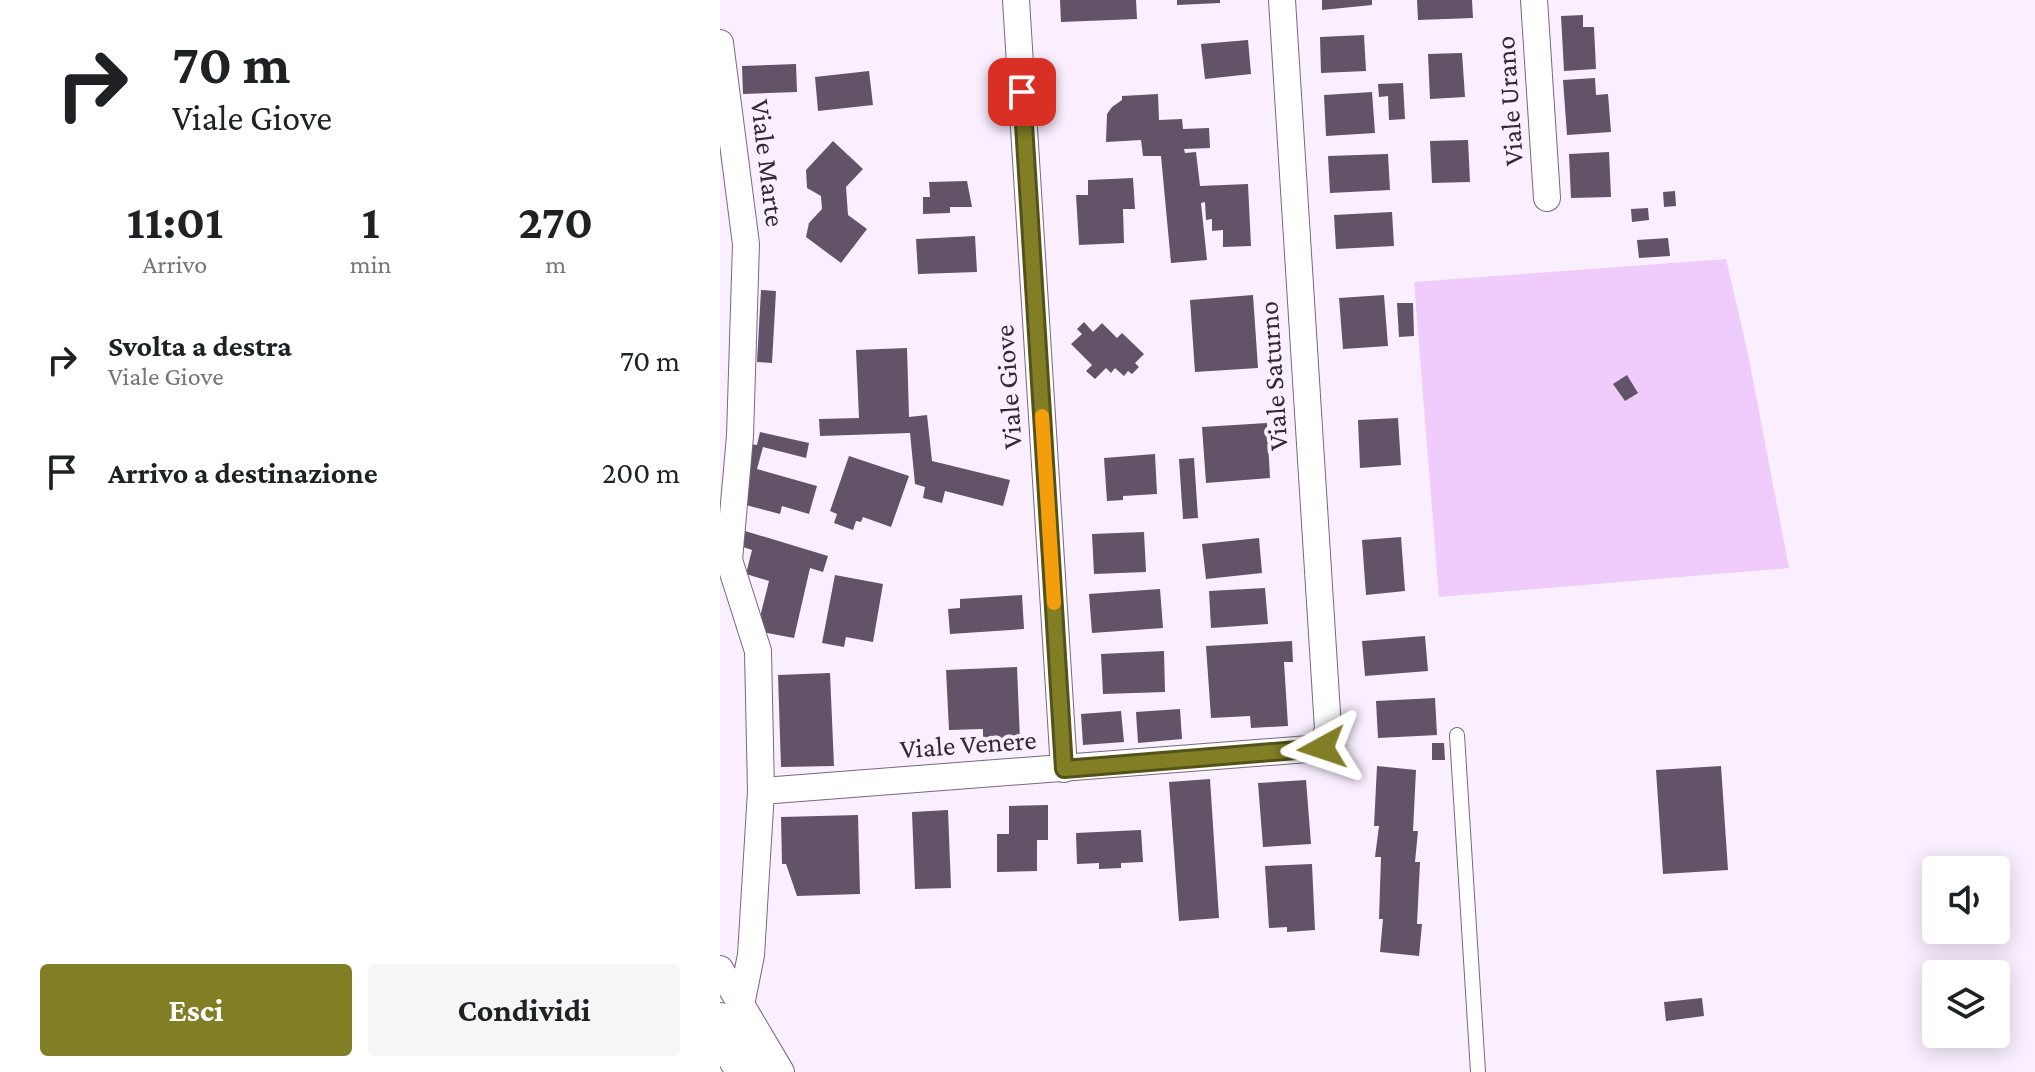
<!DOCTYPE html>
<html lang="it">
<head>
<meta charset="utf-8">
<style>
	:root { --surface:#fff; --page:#f6f6f6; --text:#202124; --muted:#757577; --accent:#817e26 }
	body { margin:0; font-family:"Crimson Pro",serif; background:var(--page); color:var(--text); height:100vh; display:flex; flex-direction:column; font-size:30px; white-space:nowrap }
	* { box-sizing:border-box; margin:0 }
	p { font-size:26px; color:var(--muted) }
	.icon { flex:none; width:44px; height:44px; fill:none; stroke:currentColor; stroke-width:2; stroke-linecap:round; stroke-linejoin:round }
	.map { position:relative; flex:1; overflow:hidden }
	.drawer { display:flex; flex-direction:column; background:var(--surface); width:720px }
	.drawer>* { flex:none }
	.guide { background:#fff; color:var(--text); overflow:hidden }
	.fabs { position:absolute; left:1202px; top:856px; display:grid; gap:16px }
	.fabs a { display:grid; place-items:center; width:88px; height:88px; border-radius:8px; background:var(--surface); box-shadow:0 4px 20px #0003; font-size:40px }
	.pin { position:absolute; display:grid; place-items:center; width:68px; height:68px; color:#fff; margin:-34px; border-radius:16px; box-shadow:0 4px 12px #0006 }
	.me { position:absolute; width:88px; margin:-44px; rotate:265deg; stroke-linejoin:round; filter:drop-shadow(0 0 6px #0008) }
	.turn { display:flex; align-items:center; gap:28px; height:168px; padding:0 40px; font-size:36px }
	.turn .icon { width:104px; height:104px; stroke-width:2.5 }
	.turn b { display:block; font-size:56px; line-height:68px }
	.eta { display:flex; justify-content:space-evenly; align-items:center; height:136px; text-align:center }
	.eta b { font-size:48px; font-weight:700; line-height:56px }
	.primary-button { display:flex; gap:16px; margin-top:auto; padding:16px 40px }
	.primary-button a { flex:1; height:92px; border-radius:8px; background:var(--accent); color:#fff; font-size:32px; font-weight:700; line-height:92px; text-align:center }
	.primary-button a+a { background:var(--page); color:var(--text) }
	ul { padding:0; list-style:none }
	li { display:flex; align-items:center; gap:24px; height:112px; padding:0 40px }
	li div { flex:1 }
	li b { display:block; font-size:30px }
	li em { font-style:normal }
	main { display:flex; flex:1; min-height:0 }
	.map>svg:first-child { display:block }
</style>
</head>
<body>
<main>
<section class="drawer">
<div class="guide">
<div class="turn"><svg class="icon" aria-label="right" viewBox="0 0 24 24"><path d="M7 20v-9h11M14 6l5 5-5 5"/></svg><div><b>70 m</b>Viale Giove</div></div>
</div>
<div class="eta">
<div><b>11:01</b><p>Arrivo</p></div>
<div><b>1</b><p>min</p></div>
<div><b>270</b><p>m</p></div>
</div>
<ul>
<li><svg class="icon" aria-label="right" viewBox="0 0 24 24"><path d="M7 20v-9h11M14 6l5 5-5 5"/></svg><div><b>Svolta a destra</b><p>Viale Giove</p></div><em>70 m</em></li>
<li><svg class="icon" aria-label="arrive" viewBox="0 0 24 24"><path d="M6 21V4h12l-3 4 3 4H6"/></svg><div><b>Arrivo a destinazione</b></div><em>200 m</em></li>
</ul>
<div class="primary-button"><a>Esci</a><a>Condividi</a></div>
</section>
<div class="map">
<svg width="1315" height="1072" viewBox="0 0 1315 1072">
	<rect width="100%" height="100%" fill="#faefff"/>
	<path fill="#efccfc" d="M 1006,259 L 1028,354 L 1069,568 L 719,597 L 694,282 Z"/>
	<g fill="#625368">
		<path d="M 340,0 L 416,0 L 417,19 L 341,22 Z"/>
		<path d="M 457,0 L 500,0 L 500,3 L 457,5 Z"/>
		<path d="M 602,0 L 652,0 L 652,5 L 602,10 Z"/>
		<path d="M 697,0 L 752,0 L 753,18 L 698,20 Z"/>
		<path d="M 863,15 L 863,27 L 874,27 L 876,69 L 844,71 L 841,16 Z"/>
		<path d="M 644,35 L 646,71 L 601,73 L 600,37 Z"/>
		<path d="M 528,40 L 531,74 L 485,79 L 481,44 Z"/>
		<path d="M 742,53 L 745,97 L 710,99 L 708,54 Z"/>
		<path d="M 76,64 L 77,92 L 23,94 L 22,66 Z"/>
		<path d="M 149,71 L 153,105 L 98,111 L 95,77 Z"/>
		<path d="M 875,78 L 876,95 L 888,94 L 891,132 L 847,135 L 843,80 Z"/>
		<path d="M 683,83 L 685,119 L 669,120 L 668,96 L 659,97 L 658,84 Z"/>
		<path d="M 652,92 L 655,133 L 606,136 L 604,95 Z"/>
		<path d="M 438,94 L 439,120 L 462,119 L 463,129 L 489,128 L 490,148 L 464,149 L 465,153 L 476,152 L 480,186 L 528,184 L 531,246 L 503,247 L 503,230 L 492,231 L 492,219 L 486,220 L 485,202 L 481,203 L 487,260 L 451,263 L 441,156 L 423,156 L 421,140 L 386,142 L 387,114 L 392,107 L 402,100 L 402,96 Z"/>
		<path d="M 748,140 L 750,182 L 712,183 L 710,141 Z"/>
		<path d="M 113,141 L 143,169 L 126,187 L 128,215 L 147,229 L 121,263 L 86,237 L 89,223 L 102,209 L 101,196 L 87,188 L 86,170 Z"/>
		<path d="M 889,152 L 891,197 L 851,198 L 849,154 Z"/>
		<path d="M 668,154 L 670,190 L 610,193 L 608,156 Z"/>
		<path d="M 413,178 L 415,209 L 403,209 L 404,243 L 359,245 L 356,195 L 368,195 L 368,180 Z"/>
		<path d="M 247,181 L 252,207 L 230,207 L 230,213 L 203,214 L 203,197 L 210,197 L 209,182 Z"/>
		<path d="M 955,191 L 956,206 L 944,207 L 943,192 Z"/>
		<path d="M 928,208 L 929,220 L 912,222 L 911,209 Z"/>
		<path d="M 672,212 L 674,246 L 616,249 L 614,215 Z"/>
		<path d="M 255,236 L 257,272 L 198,274 L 196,239 Z"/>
		<path d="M 948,238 L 950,256 L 919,258 L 917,240 Z"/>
		<path d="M 41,290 L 56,291 L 52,363 L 37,362 Z"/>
		<path d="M 533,295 L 538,368 L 475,372 L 470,300 Z"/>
		<path d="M 664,295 L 668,346 L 623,349 L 619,298 Z"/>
		<path d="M 677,303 L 693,303 L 694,336 L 679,337 Z"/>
		<path d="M 364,322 L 373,332 L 382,323 L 397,338 L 402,333 L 424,354 L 415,363 L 419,367 L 412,374 L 408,371 L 404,376 L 395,368 L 391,373 L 386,368 L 375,379 L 366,371 L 372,365 L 351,344 L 362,334 L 357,329 Z"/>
		<path d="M 187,348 L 189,417 L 207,415 L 212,461 L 290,480 L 283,506 L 225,491 L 222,503 L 203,498 L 205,487 L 195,484 L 190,433 L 100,436 L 99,419 L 139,418 L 136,350 Z"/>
		<path d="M 907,375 L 918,393 L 905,401 L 893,384 Z"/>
		<path d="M 678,418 L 681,465 L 640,468 L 638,420 Z"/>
		<path d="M 547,423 L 550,478 L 486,483 L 482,427 Z"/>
		<path d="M 40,432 L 89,443 L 86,458 L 43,447 L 37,469 L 97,486 L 89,514 L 62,506 L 60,514 L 26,505 L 31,444 L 37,445 Z"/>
		<path d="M 435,454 L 437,494 L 403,496 L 403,500 L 387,501 L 384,458 Z"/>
		<path d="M 129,456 L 189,476 L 171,527 L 143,517 L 141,522 L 136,521 L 133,530 L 114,523 L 117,514 L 110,511 Z"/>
		<path d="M 474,458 L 478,518 L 463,519 L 459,459 Z"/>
		<path d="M 25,531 L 108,556 L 103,572 L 90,568 L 74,638 L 42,632 L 41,613 L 49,581 L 26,574 L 32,550 L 20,546 Z"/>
		<path d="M 424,532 L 426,572 L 374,574 L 372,534 Z"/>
		<path d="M 681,537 L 685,591 L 646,595 L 642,540 Z"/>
		<path d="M 539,538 L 542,573 L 486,579 L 482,544 Z"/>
		<path d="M 115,575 L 163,584 L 153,642 L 126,637 L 124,647 L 102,643 Z"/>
		<path d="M 545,588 L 548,624 L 491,628 L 489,591 Z"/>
		<path d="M 440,589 L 443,628 L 372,633 L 369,594 Z"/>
		<path d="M 302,595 L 304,629 L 230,634 L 228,609 L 240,608 L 240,599 Z"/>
		<path d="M 705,636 L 708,671 L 645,676 L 642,641 Z"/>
		<path d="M 572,641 L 573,662 L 564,662 L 568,726 L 531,728 L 530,716 L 491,718 L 486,646 Z"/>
		<path d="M 444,651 L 445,692 L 383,694 L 381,654 Z"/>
		<path d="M 297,667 L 300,740 L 263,742 L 263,729 L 229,730 L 226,670 Z"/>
		<path d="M 110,673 L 114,766 L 61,767 L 58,675 Z"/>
		<path d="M 715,698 L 717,735 L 658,738 L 656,701 Z"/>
		<path d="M 460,709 L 462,739 L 418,743 L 416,712 Z"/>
		<path d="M 401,711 L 404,742 L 363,745 L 361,714 Z"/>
		<path d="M 712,743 L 724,743 L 725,760 L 712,760 Z"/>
		<path d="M 657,766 L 696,770 L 693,831 L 698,831 L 695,862 L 700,862 L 697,924 L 702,924 L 699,956 L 660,952 L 663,919 L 659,919 L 661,857 L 655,857 L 659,826 L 654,826 Z"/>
		<path d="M 1001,766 L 1008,870 L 943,874 L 936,770 Z"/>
		<path d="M 490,779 L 499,918 L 459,921 L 449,782 Z"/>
		<path d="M 586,780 L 591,844 L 543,847 L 538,783 Z"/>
		<path d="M 328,805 L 328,840 L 317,840 L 317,871 L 277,872 L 277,834 L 289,834 L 289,806 Z"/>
		<path d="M 228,810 L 231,888 L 195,889 L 192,812 Z"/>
		<path d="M 138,815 L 140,894 L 77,896 L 66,864 L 62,864 L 61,817 Z"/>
		<path d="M 421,830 L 423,862 L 401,863 L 401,868 L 379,869 L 379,863 L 357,864 L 356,833 Z"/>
		<path d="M 592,864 L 595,930 L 567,932 L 567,927 L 549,928 L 545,866 Z"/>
		<path d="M 982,998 L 984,1016 L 946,1021 L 944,1002 Z"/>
	</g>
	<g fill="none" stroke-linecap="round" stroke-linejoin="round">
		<defs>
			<path id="service" d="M 737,735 L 758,1072"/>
			<g id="minor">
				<path d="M 296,0 L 344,769"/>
				<path d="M 814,0 L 827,198"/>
				<path d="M 0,43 L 26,244 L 20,436 L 9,560 L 38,651 L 41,791 L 31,955 L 21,1005"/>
				<path d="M 41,791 L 602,748 L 608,729 L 562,0"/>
				<path d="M 0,969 L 61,1072"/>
			</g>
			<path id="primary" d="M 0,1024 L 28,1072"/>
		</defs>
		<use href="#service" stroke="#78677d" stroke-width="16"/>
		<use href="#minor" stroke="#78677d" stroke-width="28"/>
		<use href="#primary" stroke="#78677d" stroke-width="44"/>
		<use href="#service" stroke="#fff" stroke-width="14"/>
		<use href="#minor" stroke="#fff" stroke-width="26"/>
		<use href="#primary" stroke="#fff" stroke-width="42"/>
	</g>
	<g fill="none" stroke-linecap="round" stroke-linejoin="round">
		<defs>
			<path id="route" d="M 302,92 L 344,769 L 602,748"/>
		</defs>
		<use href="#route" stroke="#545219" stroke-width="20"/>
		<use href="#route" stroke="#817e26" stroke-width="14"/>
		<path stroke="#f59e0b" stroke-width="14" d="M 322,416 L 334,603"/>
	</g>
	<g text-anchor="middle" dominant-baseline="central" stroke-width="8" stroke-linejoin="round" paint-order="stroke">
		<g font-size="28" fill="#312a34" stroke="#faefff">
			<text transform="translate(789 101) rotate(-94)">Viale Urano</text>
			<text transform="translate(48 163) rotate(83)">Viale Marte</text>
			<text transform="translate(553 376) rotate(-94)">Viale Saturno</text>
			<text transform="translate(288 387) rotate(-94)">Viale Giove</text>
			<text transform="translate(248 744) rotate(-4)">Viale Venere</text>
		</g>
	</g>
</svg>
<div class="fabs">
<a><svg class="icon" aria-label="sound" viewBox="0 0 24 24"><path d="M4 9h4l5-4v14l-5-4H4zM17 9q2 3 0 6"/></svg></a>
<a><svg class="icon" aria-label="layers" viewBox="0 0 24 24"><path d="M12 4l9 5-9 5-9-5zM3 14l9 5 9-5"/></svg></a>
</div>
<div class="pin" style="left:302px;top:92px;background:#d93025"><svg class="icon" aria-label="arrive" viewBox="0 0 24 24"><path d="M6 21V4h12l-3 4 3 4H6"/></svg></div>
<svg class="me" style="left:602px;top:748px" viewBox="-20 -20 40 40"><path d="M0-17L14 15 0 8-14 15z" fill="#817e26" stroke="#fff" stroke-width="4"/></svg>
</div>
</main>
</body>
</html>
